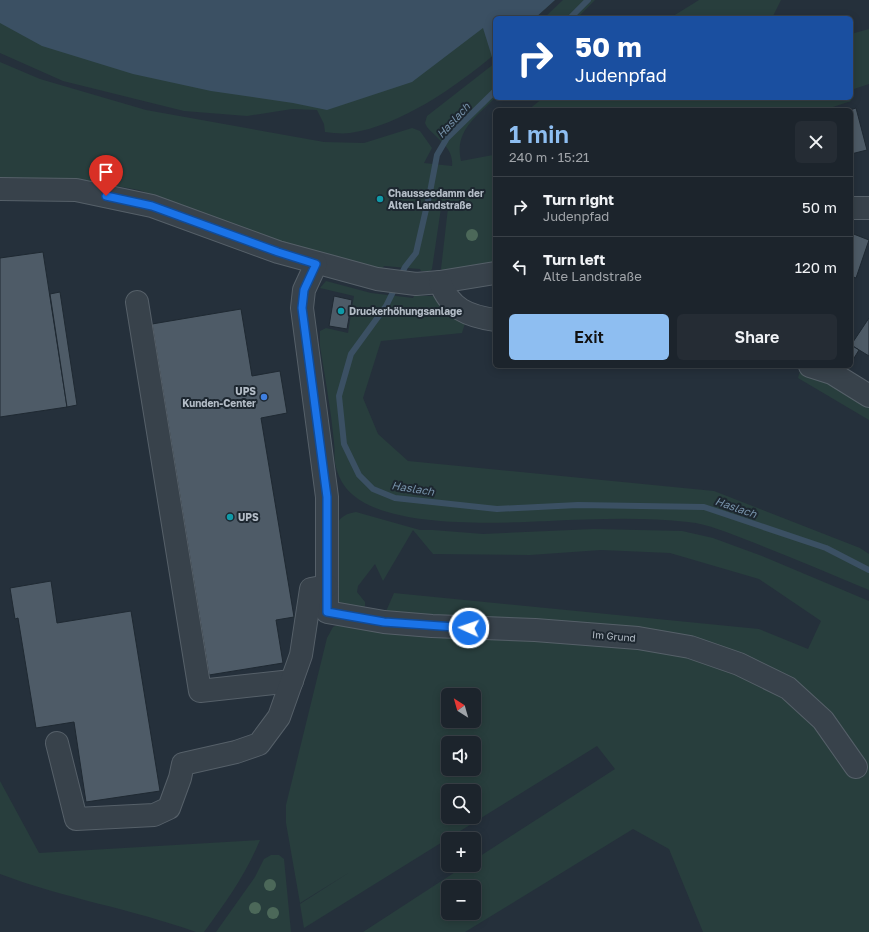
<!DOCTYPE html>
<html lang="en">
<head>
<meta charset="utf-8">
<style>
	:root { --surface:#1c242c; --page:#252c34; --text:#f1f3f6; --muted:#a0a4a9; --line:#3a4148; --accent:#8ebef1 }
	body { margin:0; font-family:"Golos Text",sans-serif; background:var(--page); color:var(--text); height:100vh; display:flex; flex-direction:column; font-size:15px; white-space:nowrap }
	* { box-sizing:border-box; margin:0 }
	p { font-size:13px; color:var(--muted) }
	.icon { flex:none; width:22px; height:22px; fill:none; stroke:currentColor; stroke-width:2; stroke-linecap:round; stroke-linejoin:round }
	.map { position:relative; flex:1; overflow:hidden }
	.details { position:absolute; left:493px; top:108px; width:360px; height:260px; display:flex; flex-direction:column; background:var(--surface); border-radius:6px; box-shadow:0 2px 10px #0003,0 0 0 1px var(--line) }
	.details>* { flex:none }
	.top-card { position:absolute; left:493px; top:16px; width:360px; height:84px; border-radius:6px; box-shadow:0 2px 10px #0003,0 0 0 1px var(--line); background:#1a4fa0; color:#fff; overflow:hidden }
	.needle { width:26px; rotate:323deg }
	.buttons { position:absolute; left:441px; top:688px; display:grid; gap:8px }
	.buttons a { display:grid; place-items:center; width:40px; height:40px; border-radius:6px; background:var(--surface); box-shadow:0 2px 10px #0003,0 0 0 1px var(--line); font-size:20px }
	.pin { position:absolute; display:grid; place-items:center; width:34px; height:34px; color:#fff; margin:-41px -17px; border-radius:50% 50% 50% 0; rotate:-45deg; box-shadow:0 0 4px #0007 }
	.pin .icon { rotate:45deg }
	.me { position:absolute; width:44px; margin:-22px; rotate:273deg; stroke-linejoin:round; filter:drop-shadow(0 0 3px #0008) }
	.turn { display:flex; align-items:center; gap:14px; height:84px; padding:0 16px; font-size:18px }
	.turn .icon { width:52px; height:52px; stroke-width:2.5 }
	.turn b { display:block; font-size:28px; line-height:34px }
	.round { display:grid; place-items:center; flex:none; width:42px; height:42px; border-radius:6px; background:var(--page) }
	.headline { display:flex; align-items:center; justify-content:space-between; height:68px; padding:0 16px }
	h1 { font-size:24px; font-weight:600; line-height:30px; color:var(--accent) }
	.action { display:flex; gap:8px; margin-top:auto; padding:8px 16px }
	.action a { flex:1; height:46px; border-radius:6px; background:var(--accent); color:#111; font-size:16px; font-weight:600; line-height:46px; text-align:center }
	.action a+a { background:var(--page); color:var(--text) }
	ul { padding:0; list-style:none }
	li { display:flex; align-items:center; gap:12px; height:60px; padding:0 16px; border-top:1px solid var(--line) }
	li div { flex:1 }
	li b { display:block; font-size:15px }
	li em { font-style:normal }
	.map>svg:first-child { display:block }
</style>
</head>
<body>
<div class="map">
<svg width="869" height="932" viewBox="0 0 869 932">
	<rect width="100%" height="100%" fill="#25303b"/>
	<g fill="#283e3d" fill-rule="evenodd">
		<path d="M 0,0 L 555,0 L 535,18 L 495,18 L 495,54 C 457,86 400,126 350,133 C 342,134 333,133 325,132 L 324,124 L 317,110 L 292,109 L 247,116 L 184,111 L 63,81 L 0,53 Z"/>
		<path d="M 563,0 L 595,0 L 577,18 L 544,18 Z"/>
		<path d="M 699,0 L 781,0 L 772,18 L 670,18 Z"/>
		<path d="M 869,29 L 869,84 L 851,90 L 851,34 Z"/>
		<path d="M 0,62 L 40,79 L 146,110 L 324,142 L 364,143 L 412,128 L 420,131 L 432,148 L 424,163 L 452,166 C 454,148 438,140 427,127 L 425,123 L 427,116 L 495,63 L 495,98 C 476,117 454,131 461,161 L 493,155 L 495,150 L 495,266 L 445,274 L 441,269 L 448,208 L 441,208 L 432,269 L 430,271 L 421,271 L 420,269 L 384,266 L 380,271 L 335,261 L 139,190 L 99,183 L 68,181 L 20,178 L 0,180 Z"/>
		<path d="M 543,98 L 850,98 L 851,101 L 824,110 L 528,110 Z"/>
		<path d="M 326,281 L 371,293 L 413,298 L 414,296 L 437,296 L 466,320 L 462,333 L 381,341 L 363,398 L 378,434 L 408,461 L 714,491 L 860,548 L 869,554 L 869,590 C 829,573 788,556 747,540 C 728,533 709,524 688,522 C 643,517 595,519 549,521 C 499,523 393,529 353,495 C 344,488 337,475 335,463 C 334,456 335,449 334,442 C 331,410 325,378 320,346 L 320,331 L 326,328 L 348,333 L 354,296 L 320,288 Z"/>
		<path d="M 801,368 L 869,402 L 869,420 L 798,378 Z"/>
		<path d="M 356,512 L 420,530 L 433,530 L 483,534 L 594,529 L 682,531 L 713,538 L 762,556 L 869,601 L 869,932 L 703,932 L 669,849 L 633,829 L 465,932 L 363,932 L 466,865 L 474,865 L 474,860 L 615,769 L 597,746 L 304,928 L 300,904 L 350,872 L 300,903 L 286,823 L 286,805 L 327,638 L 333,627 L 344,622 L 384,616 L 394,593 L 759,629 L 808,649 L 821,621 L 759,579 L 670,553 L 601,550 L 530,555 L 433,554 L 413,530 L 383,581 L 375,564 L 358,586 L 357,592 L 365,602 L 365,606 L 361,610 L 340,605 L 337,600 L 336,525 C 341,516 346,514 356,512 ZM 448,695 L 474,695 L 474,721 L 448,721 ZM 448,743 L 474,743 L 474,769 L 448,769 ZM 448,791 L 474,791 L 474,817 L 448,817 ZM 448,887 L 474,887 L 474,913 L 448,913 Z"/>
		<path d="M 0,781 L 39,853 L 260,840 C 246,874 226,902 204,932 L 196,932 C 132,909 63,898 0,874 Z"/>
		<path d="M 271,855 L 279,855 L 284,859 L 291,932 L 216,932 L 255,877 L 264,859 Z"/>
	</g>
	<path fill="#3b5063" d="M 0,0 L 555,0 L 535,18 L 495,18 L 495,54 L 492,57 L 483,28 L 412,82 L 327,110 L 293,103 L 211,91 L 133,74 L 42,46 L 0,23 Z"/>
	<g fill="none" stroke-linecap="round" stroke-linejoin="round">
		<g stroke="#3b5063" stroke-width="6">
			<path d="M 570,18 L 588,0"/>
			<path d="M 400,277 L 405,267 L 416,253 L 430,192 L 437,155 L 447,138 L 495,91"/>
			<path d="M 396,286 L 386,306 L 351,354 L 339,396 L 344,444 L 359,475 L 373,489 L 395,498 L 497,509 L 578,505 L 704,507 L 826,548 L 869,570"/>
		</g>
	</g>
	<g fill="#4e5b67" stroke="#1f2932">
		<path d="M 856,108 L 867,150 L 851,154 L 850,110 Z"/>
		<path d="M 851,233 L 869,240 L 856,278 L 851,276 Z"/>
		<path d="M 43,252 L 67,407 L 0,417 L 0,258 Z"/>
		<path d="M 60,292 L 77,405 L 67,407 L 50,294 Z"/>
		<path d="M 334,296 L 352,300 L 347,329 L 329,326 Z"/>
		<path d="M 241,309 L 252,376 L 280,371 L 287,413 L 261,418 L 294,617 L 276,620 L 283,663 L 209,675 L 152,324 Z"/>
		<path d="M 869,318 L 869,356 L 851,345 Z"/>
		<path d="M 851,345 L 859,350 L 851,363 Z"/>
		<path d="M 51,581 L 57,623 L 131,611 L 160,791 L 86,802 L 74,722 L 36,728 L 18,618 L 15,619 L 10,588 Z"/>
	</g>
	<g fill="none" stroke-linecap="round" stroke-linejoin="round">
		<defs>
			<g id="minor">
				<path d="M 0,189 L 76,190 L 152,206 L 278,252 L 377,279 L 416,284 L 440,282 L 495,273"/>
				<path d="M 851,208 L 869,208"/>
				<path d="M 316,264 L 304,290 L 302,308 L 327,497 L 327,612 L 384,622 L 432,626 L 535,630 L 638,638 L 690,647 L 739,664 L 788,688 L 823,720 L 856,767"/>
				<path d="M 440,282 C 450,309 468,316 495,320"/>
				<path d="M 137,302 L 200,691 L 292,681"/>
				<path d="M 810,366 L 832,373 L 869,396"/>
				<path d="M 57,743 L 76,819 L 154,815 L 169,808 L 180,778 L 183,764 L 236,752 L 259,744 L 279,717 L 301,655 L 311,589 L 327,586"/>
			</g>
		</defs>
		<use href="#minor" stroke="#566069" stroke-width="24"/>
		<use href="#minor" stroke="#38424b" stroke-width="22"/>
	</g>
	<g fill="#4c6859">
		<circle cx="472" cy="235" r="6"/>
		<circle cx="270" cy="885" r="6"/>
		<circle cx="255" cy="908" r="6"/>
		<circle cx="273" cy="913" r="6"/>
	</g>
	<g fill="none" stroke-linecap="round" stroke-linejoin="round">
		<defs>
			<path id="route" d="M 106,196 L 152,206 L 278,252 L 316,264 L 304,290 L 302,308 L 327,497 L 327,612 L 384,622 L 469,628"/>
		</defs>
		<use href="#route" stroke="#114b97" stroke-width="10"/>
		<use href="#route" stroke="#1a73e8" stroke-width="7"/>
	</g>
	<g fill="#0f9aa8" stroke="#1d2730" stroke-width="1.5">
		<circle cx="380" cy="199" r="4"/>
		<circle cx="341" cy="311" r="4"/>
		<circle cx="230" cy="517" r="4"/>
	</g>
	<circle fill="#3f7fe0" stroke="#1d2730" stroke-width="1.5" cx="264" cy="397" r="4"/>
	<g text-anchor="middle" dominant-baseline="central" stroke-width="4" stroke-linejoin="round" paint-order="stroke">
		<g font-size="10" font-weight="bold" fill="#b4bdc7" stroke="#1d2730" text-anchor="start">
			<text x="388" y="193">Chausseedamm der<tspan x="388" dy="12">Alten Landstraße</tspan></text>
			<text x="349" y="311">Druckerhöhungsanlage</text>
			<text x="256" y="391" text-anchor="end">UPS<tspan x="256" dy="12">Kunden-Center</tspan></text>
			<text x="238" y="517">UPS</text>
		</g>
		<g font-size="10" fill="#b4bdc7" stroke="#1d2730">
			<text transform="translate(614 636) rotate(5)">Im Grund</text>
		</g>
		<g font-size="11" font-style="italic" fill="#7691a9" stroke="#1d2730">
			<text transform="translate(453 120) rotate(-47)">Haslach</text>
			<text transform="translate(413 488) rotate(9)">Haslach</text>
			<text transform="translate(736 507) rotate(19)">Haslach</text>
		</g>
	</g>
</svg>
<div class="buttons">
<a><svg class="needle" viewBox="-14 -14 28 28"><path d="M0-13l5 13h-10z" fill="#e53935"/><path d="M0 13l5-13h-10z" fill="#a0a4a9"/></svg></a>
<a><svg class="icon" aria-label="sound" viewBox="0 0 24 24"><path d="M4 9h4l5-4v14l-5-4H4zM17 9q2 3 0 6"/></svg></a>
<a><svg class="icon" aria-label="search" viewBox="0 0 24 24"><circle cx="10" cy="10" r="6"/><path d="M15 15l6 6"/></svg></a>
<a>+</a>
<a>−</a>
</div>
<div class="pin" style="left:106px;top:196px;background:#d93025"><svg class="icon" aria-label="arrive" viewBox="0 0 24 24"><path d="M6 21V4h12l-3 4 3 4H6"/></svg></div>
<svg class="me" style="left:469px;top:628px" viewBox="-20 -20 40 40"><circle r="17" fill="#1a73e8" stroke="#fff" stroke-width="3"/><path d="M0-11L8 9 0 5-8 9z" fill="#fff"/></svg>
<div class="top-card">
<div class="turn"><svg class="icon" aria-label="right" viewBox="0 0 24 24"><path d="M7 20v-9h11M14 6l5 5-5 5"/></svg><div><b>50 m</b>Judenpfad</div></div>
</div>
<section class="details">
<div class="headline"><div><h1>1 min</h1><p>240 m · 15:21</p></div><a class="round"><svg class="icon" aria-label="close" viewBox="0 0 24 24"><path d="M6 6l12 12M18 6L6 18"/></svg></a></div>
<ul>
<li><svg class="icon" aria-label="right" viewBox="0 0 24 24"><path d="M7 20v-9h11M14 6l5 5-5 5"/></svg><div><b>Turn right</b><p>Judenpfad</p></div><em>50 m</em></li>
<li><svg class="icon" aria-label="left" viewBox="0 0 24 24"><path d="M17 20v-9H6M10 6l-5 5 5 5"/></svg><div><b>Turn left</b><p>Alte Landstraße</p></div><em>120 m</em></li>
</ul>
<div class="action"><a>Exit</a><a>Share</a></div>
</section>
</div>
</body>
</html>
